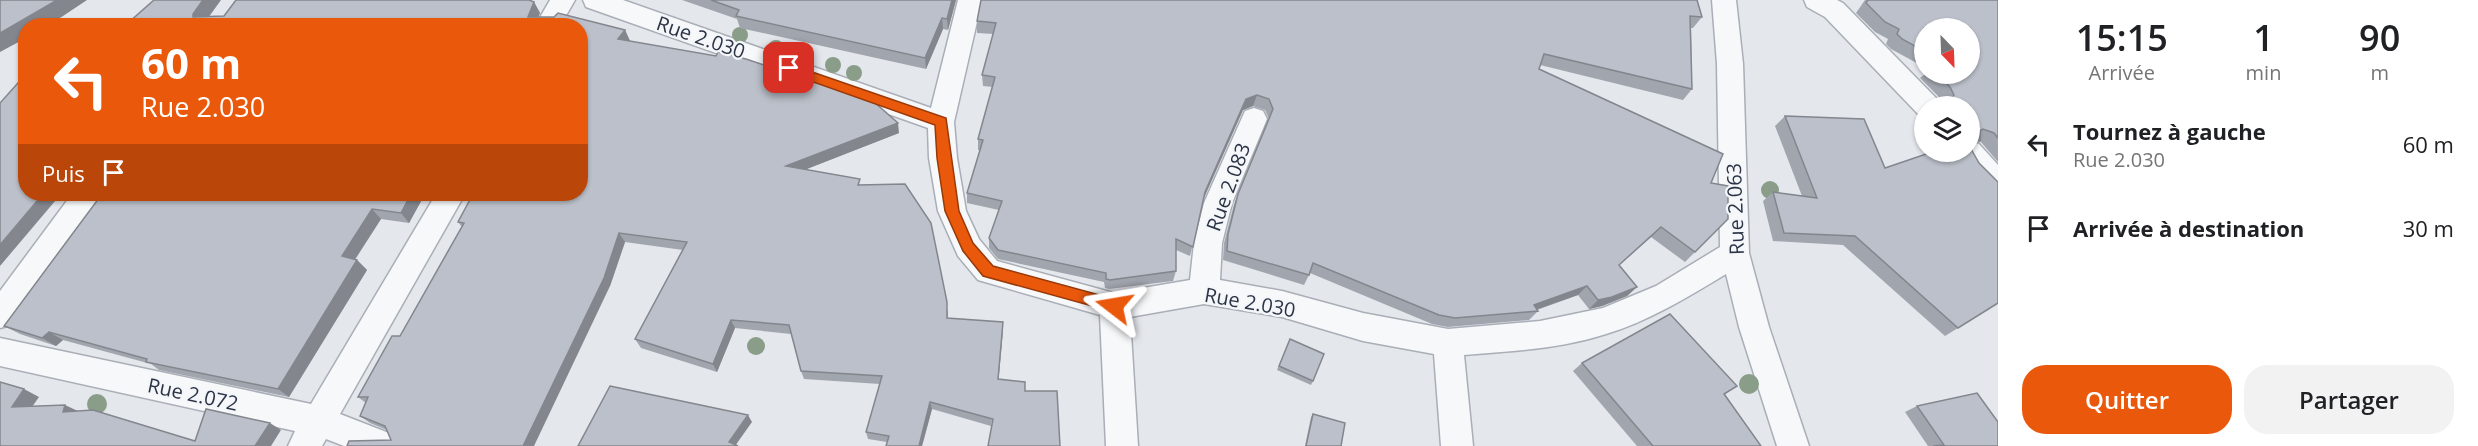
<!DOCTYPE html>
<html lang="fr">
<head>
<meta charset="utf-8">
<style>
	:root { --surface:#fff; --page:#f2f2f2; --text:#202124; --muted:#757577; --accent:#ea580c }
	body { margin:0; font-family:"Open Sans",sans-serif; background:var(--page); color:var(--text); height:100vh; display:flex; flex-direction:column; font-size:22px; white-space:nowrap }
	* { box-sizing:border-box; margin:0 }
	p { font-size:20px; color:var(--muted) }
	.icon { flex:none; width:33px; height:33px; fill:none; stroke:currentColor; stroke-width:2; stroke-linecap:round; stroke-linejoin:round }
	.map { position:relative; flex:1; overflow:hidden }
	.details { display:flex; flex-direction:column; background:var(--surface); width:480px }
	.details>* { flex:none }
	.guide { position:absolute; left:18px; top:18px; width:570px; height:183px; border-radius:24px; box-shadow:0 2px 4px #0004; background:#ea580c; color:#fff; overflow:hidden }
	.needle { width:39px; rotate:157deg }
	.controls { position:absolute; left:1914px; top:18px; display:grid; gap:12px }
	.controls a { display:grid; place-items:center; width:66px; height:66px; border-radius:50%; background:var(--surface); box-shadow:0 2px 4px #0004; font-size:30px }
	.pin { position:absolute; display:grid; place-items:center; width:51px; height:51px; color:#fff; margin:-26px; border-radius:12px; box-shadow:0 3px 9px #0006 }
	.me { position:absolute; width:66px; margin:-33px; rotate:284deg; stroke-linejoin:round; filter:drop-shadow(0 0 4px #0008) }
	.turn { display:flex; align-items:center; gap:21px; height:126px; padding:0 24px; font-size:27px }
	.turn .icon { width:78px; height:78px; stroke-width:2.5 }
	.turn b { display:block; font-size:42px; line-height:51px }
	.then { display:flex; align-items:center; height:57px; padding:0 24px; background:#0003; gap:12px; font-size:22px }
	.eta { display:flex; justify-content:space-evenly; align-items:center; height:102px; text-align:center }
	.eta b { font-size:36px; font-weight:600; line-height:42px }
	.primary-button { display:flex; gap:12px; margin-top:auto; padding:12px 24px }
	.primary-button a { flex:1; height:69px; border-radius:24px; background:var(--accent); color:#fff; font-size:24px; font-weight:600; line-height:69px; text-align:center }
	.primary-button a+a { background:var(--page); color:var(--text) }
	ul { padding:0; list-style:none }
	li { display:flex; align-items:center; gap:18px; height:84px; padding:0 24px }
	li div { flex:1 }
	li b { display:block; font-size:22px }
	li em { font-style:normal }
	main { display:flex; flex:1; min-height:0 }
	.map>svg:first-child { display:block }
</style>
</head>
<body>
<main>
<div class="map">
<svg width="1998" height="446" viewBox="0 0 1998 446">
	<rect width="100%" height="100%" fill="#e4e7ec"/>
	<g fill="none" stroke-linecap="round" stroke-linejoin="round">
		<defs>
			<g id="street">
				<path d="M 550,0 L 575,0 L 560,26 L 535,26 Z"/>
				<path d="M 583,0 L 623,0 L 931,108 L 958,0 L 982,0 L 954,122 L 957,158 L 966,211 L 979,239 L 997,261 L 1114,293 L 1190,280 L 1194,243 L 1204,203 L 1245,111 L 1254,108 L 1263,111 L 1267,119 L 1232,203 L 1222,243 L 1220,280 L 1282,291 L 1363,313 L 1448,329 L 1540,321 L 1603,308 L 1656,286 L 1720,247 L 1717,64 L 1712,0 L 1736,0 L 1743,64 L 1749,253 L 1769,327 L 1809,446 L 1777,446 L 1739,327 L 1726,274 C 1688,297 1649,321 1606,334 C 1560,349 1512,351 1464,355 L 1473,446 L 1441,446 L 1434,354 L 1363,341 L 1282,317 L 1204,304 L 1130,317 L 1138,446 L 1106,446 L 1100,315 L 978,280 L 958,256 L 938,211 L 929,158 L 928,128 L 586,7 Z"/>
				<path d="M 1804,0 L 1837,0 L 1843,3 L 1936,98 L 1940,106 L 1924,106 L 1924,116 L 1918,114 L 1825,17 L 1807,7 Z"/>
				<path d="M 1970,141 L 1979,144 L 1998,165 L 1998,196 C 1982,190 1962,168 1956,152 L 1970,152 Z"/>
				<path d="M 72,194 L 102,194 L 11,325 L 0,328 L 0,291 Z"/>
				<path d="M 436,194 L 465,194 L 340,414 L 394,435 L 399,446 L 344,446 L 326,439 L 322,446 L 288,446 L 295,431 L 0,366 L 0,338 L 311,404 Z"/>
			</g>
		</defs>
		<use href="#street" stroke="#a9aeb7" stroke-width="3"/>
		<use href="#street" fill="#f7f8fa" fill-rule="evenodd"/>
	</g>
	<g fill="#899d89">
		<circle cx="740" cy="35" r="8"/>
		<circle cx="776" cy="48" r="8"/>
		<circle cx="798" cy="56" r="8"/>
		<circle cx="833" cy="65" r="8"/>
		<circle cx="854" cy="73" r="8"/>
		<circle cx="1770" cy="190" r="9"/>
		<circle cx="756" cy="346" r="9"/>
		<circle cx="1749" cy="384" r="10"/>
		<circle cx="97" cy="404" r="10"/>
	</g>
	<g fill="#a1a5ae">
		<path d="M 682,0 L 956,0 L 948,30 L 943,29 L 926,69 L 740,28 L 737,19 Z"/>
		<path d="M 1697,0 L 1702,17 L 1693,28 L 1691,28 L 1692,89 L 1683,100 L 1540,65 L 1539,69 L 1711,183 L 1695,252 L 1685,262 L 1651,237 L 1619,265 L 1637,287 L 1627,296 L 1602,306 L 1589,309 L 1578,295 L 1537,310 L 1538,311 L 1529,320 L 1448,327 L 1432,324 L 1310,273 L 1304,285 L 1223,260 L 1224,243 L 1234,204 L 1269,119 L 1265,110 L 1253,106 L 1243,110 L 1204,198 L 1190,256 L 1176,250 L 1176,271 L 1173,281 L 1109,289 L 1105,288 L 1104,282 L 998,259 L 989,248 L 989,238 L 999,210 L 967,203 L 967,193 L 980,150 L 978,150 L 978,139 L 993,87 L 983,86 L 982,75 L 993,34 L 977,33 L 977,21 Z"/>
		<path d="M 1865,0 L 1998,0 L 1998,162 L 1981,142 L 1979,142 L 1970,148 L 1958,328 L 1945,336 L 1843,245 L 1773,241 L 1763,201 L 1773,192 L 1802,196 L 1775,126 L 1785,116 L 1885,168 L 1970,152 L 1970,106 L 1932,106 L 1940,100 L 1938,96 L 1920,78 L 1925,74 L 1970,74 L 1924,28 L 1924,67 L 1891,49 L 1886,44 L 1888,39 L 1875,32 L 1856,13 Z"/>
		<path d="M 534,2 L 540,13 L 538,17 L 625,30 L 630,41 L 899,133 L 806,169 L 861,185 L 948,311 L 948,318 L 1003,322 L 998,379 L 991,426 L 932,409 L 922,446 L 886,446 L 887,442 L 868,439 L 866,432 L 880,384 L 804,379 L 801,371 L 791,334 L 735,328 L 717,372 L 641,348 L 635,339 L 683,250 L 625,242 L 610,286 L 391,440 L 387,430 L 370,423 L 360,416 L 366,403 L 358,397 L 400,336 L 462,227 L 458,222 L 580,26 L 130,26 L 128,23 L 209,17 Z"/>
		<path d="M 102,194 L 425,194 L 409,223 L 381,219 L 355,260 L 357,260 L 367,270 L 289,397 L 159,370 L 151,364 L 63,340 L 56,346 L 20,334 L 4,326 Z"/>
		<path d="M 1290,339 L 1313,381 L 1311,385 L 1277,370 Z"/>
		<path d="M 1582,363 L 1725,394 L 1761,446 L 1637,446 L 1573,371 Z"/>
		<path d="M 1917,406 L 1998,446 L 1928,446 L 1905,412 Z"/>
		<path d="M 1313,414 L 1341,446 L 1305,446 L 1311,417 Z"/>
	</g>
	<g fill="#83868d">
		<path d="M 57,0 L 87,0 L 63,16 L 47,26 L 26,26 L 26,38 L 0,52 L 0,33 Z"/>
		<path d="M 203,0 L 221,0 L 203,25 L 193,17 L 193,14 Z"/>
		<path d="M 952,0 L 956,0 L 948,30 L 947,19 Z"/>
		<path d="M 534,2 L 540,13 L 534,26 L 528,17 Z"/>
		<path d="M 942,18 L 943,29 L 926,69 L 925,58 Z"/>
		<path d="M 625,30 L 630,41 L 618,39 Z"/>
		<path d="M 1257,95 L 1253,106 L 1243,110 L 1202,202 L 1205,192 L 1246,99 Z"/>
		<path d="M 898,123 L 899,133 L 789,176 L 786,166 Z"/>
		<path d="M 43,194 L 61,194 L 0,266 L 0,245 Z"/>
		<path d="M 411,194 L 425,194 L 409,223 L 401,213 Z"/>
		<path d="M 372,209 L 381,219 L 351,265 L 342,256 Z"/>
		<path d="M 1661,227 L 1651,237 L 1609,274 L 1619,265 Z"/>
		<path d="M 619,233 L 625,242 L 610,286 L 534,446 L 523,446 Z"/>
		<path d="M 357,260 L 367,270 L 289,397 L 278,389 Z"/>
		<path d="M 1587,286 L 1578,295 L 1532,311 L 1534,305 Z"/>
		<path d="M 1637,287 L 1627,296 L 1602,306 L 1589,309 L 1598,300 Z"/>
		<path d="M 731,320 L 735,328 L 717,372 L 713,364 Z"/>
		<path d="M 1003,322 L 1003,330 L 998,386 L 998,379 Z"/>
		<path d="M 49,332 L 63,340 L 56,346 L 42,338 Z"/>
		<path d="M 24,389 L 39,397 L 27,414 L 12,407 Z"/>
		<path d="M 930,402 L 932,409 L 922,446 L 919,446 Z"/>
		<path d="M 65,405 L 80,412 L 63,412 Z"/>
		<path d="M 748,415 L 752,422 L 735,446 L 729,442 Z"/>
		<path d="M 270,423 L 281,430 L 271,446 L 255,446 Z"/>
	</g>
	<g fill="#bbc0ca" stroke="#83868d" stroke-width="1.5">
		<path d="M 0,0 L 57,0 L 0,33 Z"/>
		<path d="M 154,0 L 203,0 L 193,14 L 193,17 L 224,16 L 236,0 L 529,0 L 534,2 L 528,17 L 554,17 L 558,13 L 625,30 L 618,39 L 716,56 L 718,52 L 746,59 L 874,102 L 898,123 L 786,166 L 860,179 L 858,185 L 905,184 L 931,223 L 947,302 L 947,318 L 1003,322 L 998,379 L 1025,382 L 1025,391 L 1057,391 L 1060,446 L 988,446 L 993,419 L 930,402 L 919,446 L 886,446 L 889,436 L 866,432 L 882,376 L 801,371 L 789,325 L 731,320 L 713,364 L 635,339 L 687,242 L 619,233 L 604,278 L 523,446 L 347,446 L 349,441 L 391,440 L 385,426 L 360,416 L 368,397 L 358,397 L 392,336 L 400,336 L 464,223 L 458,222 L 473,194 L 580,194 L 580,26 L 133,26 L 128,23 Z"/>
		<path d="M 711,0 L 952,0 L 947,19 L 942,18 L 925,58 L 736,16 L 739,10 Z"/>
		<path d="M 981,0 L 1697,0 L 1702,17 L 1690,16 L 1692,89 L 1544,54 L 1539,69 L 1723,154 L 1711,183 L 1728,186 L 1728,219 L 1695,252 L 1661,227 L 1619,265 L 1637,287 L 1612,297 L 1598,300 L 1587,286 L 1534,305 L 1538,311 L 1455,318 L 1439,315 L 1313,263 L 1309,275 L 1227,251 L 1228,234 L 1238,194 L 1273,109 L 1269,99 L 1257,95 L 1246,99 L 1205,192 L 1193,247 L 1176,239 L 1176,271 L 1110,280 L 1106,279 L 1106,273 L 998,250 L 989,238 L 1002,201 L 967,193 L 983,140 L 978,139 L 995,77 L 982,75 L 996,23 L 977,21 Z"/>
		<path d="M 1868,0 L 1998,0 L 1998,138 L 1994,133 L 1983,129 L 1980,131 L 1980,140 L 1970,142 L 1970,138 L 1978,135 L 1970,126 L 1970,106 L 1950,106 L 1942,98 L 1952,98 L 1954,95 L 1950,87 L 1937,74 L 1970,74 L 1970,28 L 1924,28 L 1924,51 L 1902,39 L 1897,34 L 1899,29 L 1885,22 L 1866,3 Z"/>
		<path d="M 26,74 L 26,194 L 43,194 L 0,245 L 0,103 Z"/>
		<path d="M 1785,116 L 1864,119 L 1885,168 L 1932,152 L 1970,152 L 1970,147 L 1979,163 L 1998,182 L 1998,303 L 1958,328 L 1855,236 L 1784,233 L 1773,192 L 1817,198 Z"/>
		<path d="M 102,194 L 411,194 L 401,213 L 372,209 L 342,256 L 357,260 L 278,389 L 146,362 L 147,359 L 49,332 L 42,338 L 4,326 Z"/>
		<path d="M 1670,314 L 1737,386 L 1724,394 L 1761,446 L 1653,446 L 1582,363 Z"/>
		<path d="M 1290,339 L 1324,354 L 1313,381 L 1279,366 Z"/>
		<path d="M 0,382 L 24,389 L 12,407 L 65,405 L 63,412 L 93,410 L 195,441 L 206,409 L 270,423 L 255,446 L 0,446 Z"/>
		<path d="M 610,386 L 748,415 L 729,442 L 738,446 L 578,446 Z"/>
		<path d="M 1977,393 L 1998,422 L 1998,446 L 1933,446 L 1944,445 L 1917,406 Z"/>
		<path d="M 1313,414 L 1345,423 L 1341,446 L 1306,446 Z"/>
	</g>
	<path fill="#ea580c" stroke="#983908" stroke-width="1.5" d="M 789,64 L 946,118 L 959,211 L 973,243 L 993,266 L 1114,299 L 1119,301 L 1121,306 L 1119,310 L 1114,312 L 983,276 L 963,251 L 945,211 L 937,158 L 935,125 L 785,72 L 783,68 Z"/>
	<g text-anchor="middle" dominant-baseline="central" stroke-width="4.5" stroke-linejoin="round" paint-order="stroke">
		<g font-size="20" fill="#2b3445" stroke="#f4f6f9">
			<text transform="translate(701 37) rotate(19)">Rue 2.030</text>
			<text transform="translate(1228 187) rotate(-70)">Rue 2.083</text>
			<text transform="translate(1735 209) rotate(-92)">Rue 2.063</text>
			<text transform="translate(1250 302) rotate(10)">Rue 2.030</text>
			<text transform="translate(193 394) rotate(12)">Rue 2.072</text>
		</g>
	</g>
</svg>
<div class="controls">
<a><svg class="needle" viewBox="-14 -14 28 28"><path d="M0-13l5 13h-10z" fill="#e53935"/><path d="M0 13l5-13h-10z" fill="#757577"/></svg></a>
<a><svg class="icon" aria-label="layers" viewBox="0 0 24 24"><path d="M12 4l9 5-9 5-9-5zM3 14l9 5 9-5"/></svg></a>
</div>
<div class="pin" style="left:789px;top:68px;background:#d93025"><svg class="icon" aria-label="arrive" viewBox="0 0 24 24"><path d="M6 21V4h12l-3 4 3 4H6"/></svg></div>
<svg class="me" style="left:1114px;top:306px" viewBox="-20 -20 40 40"><path d="M0-17L14 15 0 8-14 15z" fill="#ea580c" stroke="#fff" stroke-width="4"/></svg>
<div class="guide">
<div class="turn"><svg class="icon" aria-label="left" viewBox="0 0 24 24"><path d="M17 20v-9H6M10 6l-5 5 5 5"/></svg><div><b>60 m</b>Rue 2.030</div></div>
<div class="then">Puis<svg class="icon" aria-label="arrive" viewBox="0 0 24 24"><path d="M6 21V4h12l-3 4 3 4H6"/></svg></div>
</div>
</div>
<section class="details">
<div class="eta">
<div><b>15:15</b><p>Arrivée</p></div>
<div><b>1</b><p>min</p></div>
<div><b>90</b><p>m</p></div>
</div>
<ul>
<li><svg class="icon" aria-label="left" viewBox="0 0 24 24"><path d="M17 20v-9H6M10 6l-5 5 5 5"/></svg><div><b>Tournez à gauche</b><p>Rue 2.030</p></div><em>60 m</em></li>
<li><svg class="icon" aria-label="arrive" viewBox="0 0 24 24"><path d="M6 21V4h12l-3 4 3 4H6"/></svg><div><b>Arrivée à destination</b></div><em>30 m</em></li>
</ul>
<div class="primary-button"><a>Quitter</a><a>Partager</a></div>
</section>
</main>
</body>
</html>
